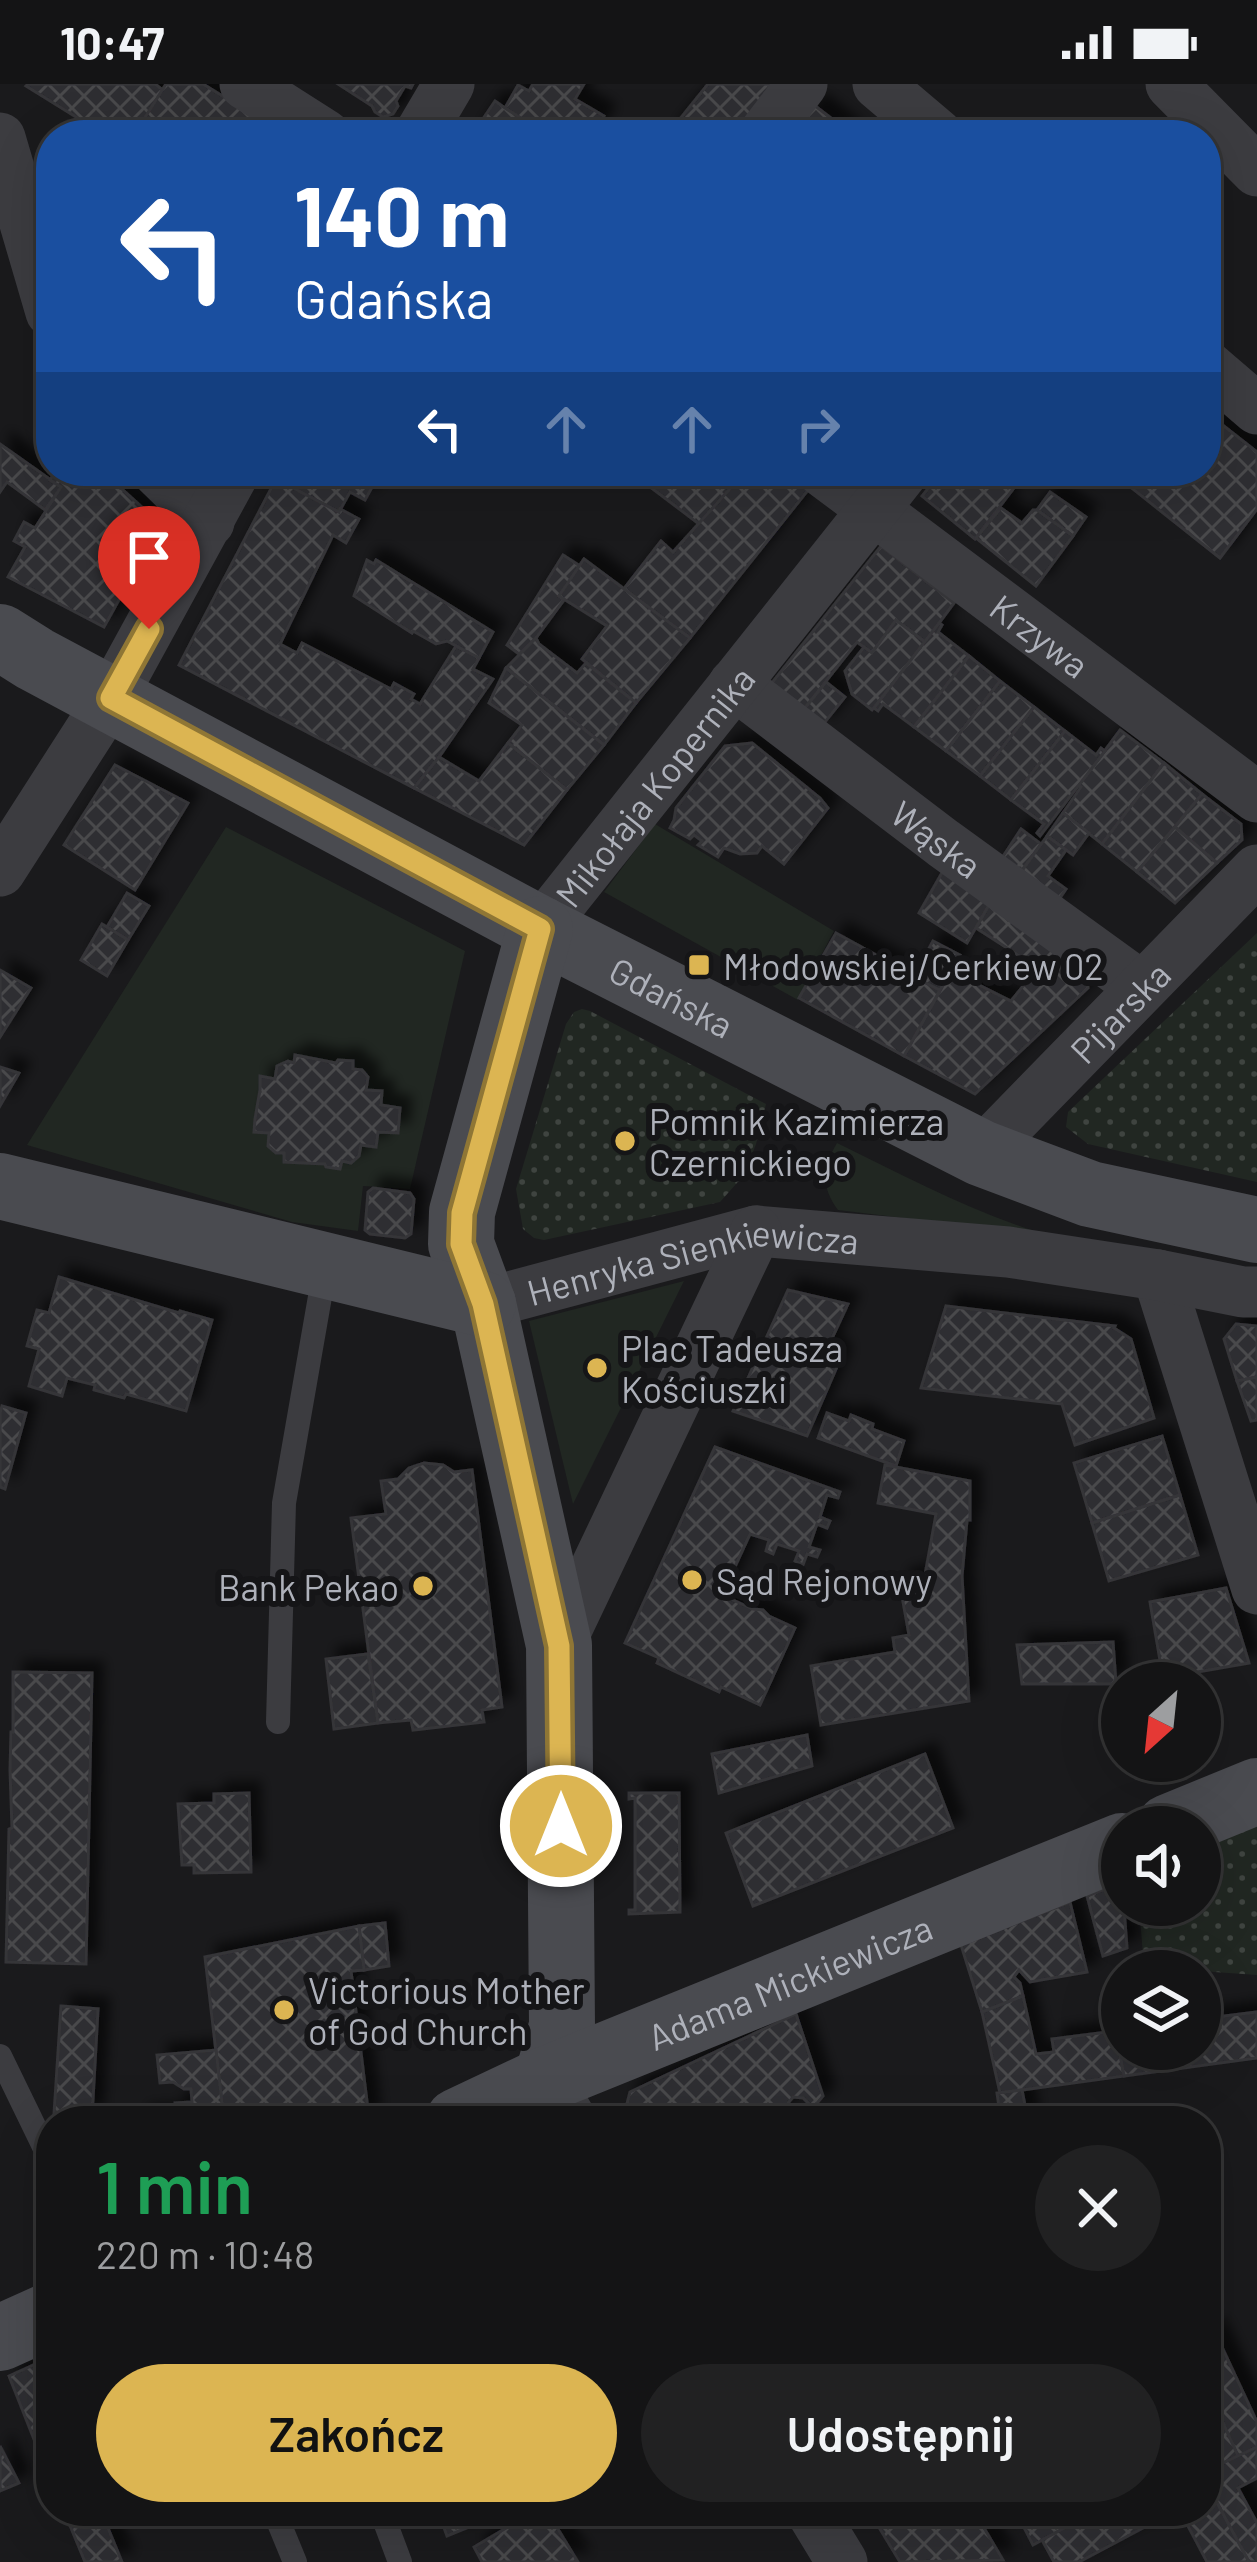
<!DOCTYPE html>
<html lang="pl">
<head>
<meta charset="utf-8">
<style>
	:root { --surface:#141415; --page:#212122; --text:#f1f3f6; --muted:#9d9ea0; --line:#333334; --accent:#dcb552 }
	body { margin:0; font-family:Barlow,sans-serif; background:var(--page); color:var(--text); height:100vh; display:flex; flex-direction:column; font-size:45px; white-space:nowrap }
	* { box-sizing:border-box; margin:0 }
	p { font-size:39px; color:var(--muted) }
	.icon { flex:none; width:66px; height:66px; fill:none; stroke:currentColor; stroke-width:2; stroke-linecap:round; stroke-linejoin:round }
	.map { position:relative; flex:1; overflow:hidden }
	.details { position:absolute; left:36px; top:2022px; width:1185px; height:420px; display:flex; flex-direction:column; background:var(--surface); border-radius:48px; box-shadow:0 12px 48px #0002,0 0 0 3px var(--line) }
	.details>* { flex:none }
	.banner { position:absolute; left:36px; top:36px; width:1185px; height:366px; border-radius:48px; box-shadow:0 12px 48px #0002,0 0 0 3px var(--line); background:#1a4fa0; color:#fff; overflow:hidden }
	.needle { width:78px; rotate:207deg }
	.tools { position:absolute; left:1101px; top:1578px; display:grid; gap:24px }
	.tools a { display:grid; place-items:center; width:120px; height:120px; border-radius:50%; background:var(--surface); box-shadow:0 12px 48px #0002,0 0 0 3px var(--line); font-size:60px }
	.pin { position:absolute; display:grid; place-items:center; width:102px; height:102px; color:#fff; margin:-123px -51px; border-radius:50% 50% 50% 0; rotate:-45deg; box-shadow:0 0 12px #0007 }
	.pin .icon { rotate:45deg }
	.me { position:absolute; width:132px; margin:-66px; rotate:0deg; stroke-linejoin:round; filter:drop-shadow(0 0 9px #0008) }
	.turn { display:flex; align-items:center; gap:42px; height:252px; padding:0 60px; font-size:54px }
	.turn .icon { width:156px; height:156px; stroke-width:2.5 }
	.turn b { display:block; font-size:84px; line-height:102px }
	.lanes { display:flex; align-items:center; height:114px; padding:0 60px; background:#0003; justify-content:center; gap:60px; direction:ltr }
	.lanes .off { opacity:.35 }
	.round { display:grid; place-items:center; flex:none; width:126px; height:126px; border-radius:63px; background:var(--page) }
	.summary { display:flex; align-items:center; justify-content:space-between; height:204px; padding:0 60px }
	h1 { font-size:72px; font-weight:600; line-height:90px; color:#1e9e55 }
	.cta { display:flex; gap:24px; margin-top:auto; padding:24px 60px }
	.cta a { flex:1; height:138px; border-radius:72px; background:var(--accent); color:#111; font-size:48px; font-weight:600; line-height:138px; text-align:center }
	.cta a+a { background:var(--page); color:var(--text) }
	.status { display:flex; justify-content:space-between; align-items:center; height:84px; padding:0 60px; background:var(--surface); direction:ltr }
	.status svg { height:33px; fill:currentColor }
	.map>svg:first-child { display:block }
</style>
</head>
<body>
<div class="status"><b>10:47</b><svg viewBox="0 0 49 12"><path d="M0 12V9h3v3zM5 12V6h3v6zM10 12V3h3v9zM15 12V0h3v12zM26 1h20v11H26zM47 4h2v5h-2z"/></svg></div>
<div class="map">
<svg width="1257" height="2478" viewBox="0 0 1257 2478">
	<defs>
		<pattern id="park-dots" width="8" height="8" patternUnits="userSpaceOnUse" patternTransform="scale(3)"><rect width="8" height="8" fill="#212722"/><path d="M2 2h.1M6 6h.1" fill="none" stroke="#3f4440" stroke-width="1.8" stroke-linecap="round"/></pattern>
		<pattern id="building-cross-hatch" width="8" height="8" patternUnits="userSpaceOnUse" patternTransform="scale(3)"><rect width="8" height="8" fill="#2d2d30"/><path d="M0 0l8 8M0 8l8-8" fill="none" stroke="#49494c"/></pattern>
		<filter id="shadow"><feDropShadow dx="11" dy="-11" stdDeviation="6" flood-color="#0009"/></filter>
	</defs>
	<rect width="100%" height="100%" fill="#1a1a1c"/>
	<g fill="#212722">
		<path d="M 655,740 L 834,847 L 798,916 L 604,808 Z"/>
		<path d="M 226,743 L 465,867 L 410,1105 L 363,1102 L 358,1147 L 292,1138 L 27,1061 Z"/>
		<path d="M 837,1059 C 907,1093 975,1130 1051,1152 L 838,1126 C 820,1102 823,1083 837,1059 Z"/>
		<path d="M 684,1197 L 573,1420 L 529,1237 Z"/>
	</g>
	<g fill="url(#park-dots)">
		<path d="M 1257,849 L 1257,1098 L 1088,1060 L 1066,1043 L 1068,1028 Z"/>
		<path d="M 582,925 L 590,927 L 766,1020 L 756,1060 L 744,1091 L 720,1118 L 544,1156 L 534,1154 L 523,1145 L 516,1105 L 566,940 L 574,928 Z"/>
		<path d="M 1257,1742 L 1257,1891 L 1144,1883 L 1139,1821 L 1200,1821 L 1200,1760 Z"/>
	</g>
	<g fill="url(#building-cross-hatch)" stroke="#353438" stroke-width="3" filter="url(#shadow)">
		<path d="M 28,0 L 155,0 L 163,6 L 134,51 L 126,51 L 114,44 L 110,51 L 105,51 L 26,2 Z"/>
		<path d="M 166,0 L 203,0 L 286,51 L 152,51 L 139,43 Z"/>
		<path d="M 338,0 L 413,0 L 411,4 L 405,2 L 396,17 L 398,22 L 393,30 L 383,33 L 375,28 L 372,22 Z"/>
		<path d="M 533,0 L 584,0 L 575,15 L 604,32 L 592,51 L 547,51 L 505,24 L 518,1 L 529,7 Z"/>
		<path d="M 708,0 L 789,0 L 753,51 L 667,51 Z"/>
		<path d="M 495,17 L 505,24 L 547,51 L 472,51 Z"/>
		<path d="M 814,21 L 853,51 L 792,51 Z"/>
		<path d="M 1206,328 L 1257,368 L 1257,425 L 1220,474 L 1124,398 L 1131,387 L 1206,387 Z"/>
		<path d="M 0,360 L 61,403 L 45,426 L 7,398 L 0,408 Z"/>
		<path d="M 56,387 L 102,387 L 155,435 L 156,449 L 104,543 L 8,493 L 25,463 L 14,457 L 24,438 L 35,444 L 61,403 L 50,396 Z"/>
		<path d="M 280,387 L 381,387 L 365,416 L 350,408 L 339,428 L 276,395 Z"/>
		<path d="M 629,387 L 746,387 L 699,440 Z"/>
		<path d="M 746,387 L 786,387 L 809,405 L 690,554 L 623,506 L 661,457 L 673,468 Z"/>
		<path d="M 942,387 L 1027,387 L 975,455 L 922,412 Z"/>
		<path d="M 276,395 L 339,428 L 340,425 L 359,435 L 346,459 L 333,451 L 280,560 L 297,569 L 302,559 L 391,605 L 394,599 L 414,610 L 411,615 L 420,620 L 456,562 L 479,574 L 473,585 L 493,595 L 439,673 L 414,704 L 179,581 Z"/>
		<path d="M 1050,408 L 1086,433 L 1073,452 L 1037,426 Z"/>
		<path d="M 1001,424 L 1022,439 L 1033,426 L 1037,426 L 1073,452 L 1036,502 L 976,454 Z"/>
		<path d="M 881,462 L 954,519 L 925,558 L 896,536 L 872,569 L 857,558 L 800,630 L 767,605 Z"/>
		<path d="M 563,471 L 580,482 L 559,512 L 564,516 L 536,554 L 519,570 L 507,561 Z"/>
		<path d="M 584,475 L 690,554 L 636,619 L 582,575 L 607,542 L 559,512 Z"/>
		<path d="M 367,476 L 374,480 L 376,476 L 493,548 L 479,574 L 447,557 L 436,560 L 413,547 L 412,549 L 354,512 Z"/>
		<path d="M 896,536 L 925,558 L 872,626 L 852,610 L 845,587 L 864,563 L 872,569 Z"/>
		<path d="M 939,539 L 942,541 L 938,548 L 969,572 L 914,643 L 883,620 L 878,627 L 874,624 Z"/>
		<path d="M 536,554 L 539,560 L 577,589 L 586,579 L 636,619 L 604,661 L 506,584 Z"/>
		<path d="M 969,572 L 1000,597 L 946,667 L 914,643 Z"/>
		<path d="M 506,584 L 604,661 L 567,706 L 508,659 L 522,641 L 489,619 Z"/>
		<path d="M 1000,597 L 1034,623 L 980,692 L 946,667 Z"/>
		<path d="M 826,598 L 845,613 L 821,643 L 801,629 Z"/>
		<path d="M 1034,623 L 1065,647 L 1011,716 L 980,692 Z"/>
		<path d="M 1120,646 L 1164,679 L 1102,760 L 1063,729 L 1081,703 L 1079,701 Z"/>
		<path d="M 1065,647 L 1096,671 L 1101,664 L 1105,667 L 1040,752 L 1037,749 L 1044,740 L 1011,716 Z"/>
		<path d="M 508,659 L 567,706 L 524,761 L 414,704 L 439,673 L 479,697 Z"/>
		<path d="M 752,659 L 820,714 L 828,724 L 784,780 L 762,762 L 757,769 L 740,770 L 724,764 L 718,773 L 698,761 L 702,757 L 694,751 L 690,755 L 670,744 L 674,736 L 676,724 L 725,662 Z"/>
		<path d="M 1164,679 L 1202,710 L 1137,788 L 1102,760 Z"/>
		<path d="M 115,681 L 188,719 L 135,806 L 64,761 Z"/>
		<path d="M 1202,710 L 1241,740 L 1242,756 L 1217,779 L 1175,743 Z"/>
		<path d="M 1063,729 L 1089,749 L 1073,771 L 1047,752 Z"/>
		<path d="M 1175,743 L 1217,779 L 1175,819 L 1137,788 Z"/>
		<path d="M 1021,745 L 1041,760 L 1015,796 L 996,783 Z"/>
		<path d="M 1047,752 L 1066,766 L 1048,792 L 1066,805 L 1053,824 L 1014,798 Z"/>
		<path d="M 943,787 L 989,821 L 967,859 L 919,829 Z"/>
		<path d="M 127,809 L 149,822 L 128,856 L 107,843 Z"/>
		<path d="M 989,821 L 1086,884 L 1088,904 L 975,1010 L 904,972 L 951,887 L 1011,917 L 1032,891 L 1019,883 L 1024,875 L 976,844 Z"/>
		<path d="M 102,840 L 128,856 L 107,892 L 81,876 Z"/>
		<path d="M 836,849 L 940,906 L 904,972 L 799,914 Z"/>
		<path d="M 933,857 L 960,871 L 940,906 L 924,898 L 932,882 L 922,877 Z"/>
		<path d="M 0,886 L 31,904 L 0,953 Z"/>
		<path d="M 295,971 L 336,979 L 338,976 L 353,977 L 353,985 L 362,986 L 368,993 L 366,1006 L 382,1007 L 381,1021 L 400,1024 L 398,1049 L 378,1048 L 376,1063 L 361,1061 L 359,1072 L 351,1079 L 342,1077 L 340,1085 L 326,1083 L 325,1080 L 284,1078 L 284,1069 L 276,1069 L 268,1062 L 269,1049 L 254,1048 L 255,1035 L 260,1006 L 260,992 L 275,995 L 277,982 L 288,977 L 294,979 Z"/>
		<path d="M 0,983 L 19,989 L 0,1022 Z"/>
		<path d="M 373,1104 L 410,1109 L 414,1115 L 411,1150 L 405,1154 L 370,1150 L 365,1146 L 368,1108 Z"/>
		<path d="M 59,1193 L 179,1229 L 180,1227 L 212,1236 L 186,1327 L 126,1310 L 124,1314 L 94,1306 L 95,1301 L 67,1294 L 62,1312 L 29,1302 L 39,1265 L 27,1262 L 37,1226 L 49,1229 Z"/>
		<path d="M 788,1206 L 848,1220 L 828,1263 L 837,1267 L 840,1276 L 807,1352 L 733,1327 Z"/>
		<path d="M 946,1222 L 1115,1242 L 1114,1244 L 1131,1255 L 1154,1334 L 1075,1361 L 1062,1320 L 921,1304 Z"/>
		<path d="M 1236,1240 L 1257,1242 L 1257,1293 L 1237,1297 L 1224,1255 Z"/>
		<path d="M 1257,1293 L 1257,1336 L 1251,1337 L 1237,1297 Z"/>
		<path d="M 2,1322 L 26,1329 L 5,1405 L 0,1403 L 0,1330 Z"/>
		<path d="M 827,1329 L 849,1337 L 851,1331 L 873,1340 L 872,1345 L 904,1357 L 896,1382 L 818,1354 Z"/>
		<path d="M 1162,1352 L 1180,1411 L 1092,1439 L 1074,1379 Z"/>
		<path d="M 715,1363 L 840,1408 L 838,1414 L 827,1411 L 820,1433 L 830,1437 L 827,1444 L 817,1440 L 809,1463 L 820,1466 L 817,1473 L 807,1470 L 803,1481 L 795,1477 L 799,1467 L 777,1460 L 773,1470 L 766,1467 L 769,1456 L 750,1450 L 722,1511 L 753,1525 L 763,1526 L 769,1532 L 795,1544 L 760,1621 L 721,1603 L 719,1608 L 657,1579 L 659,1574 L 625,1559 Z"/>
		<path d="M 424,1379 L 443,1381 L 454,1388 L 472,1386 L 502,1623 L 482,1626 L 484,1638 L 413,1646 L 411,1636 L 378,1639 L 351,1434 L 386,1430 L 381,1397 L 398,1395 L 409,1384 Z"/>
		<path d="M 885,1381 L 970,1397 L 970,1436 L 967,1436 L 962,1492 L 969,1617 L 821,1641 L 811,1582 L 895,1568 L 893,1554 L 909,1551 L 899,1496 L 925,1491 L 936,1430 L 878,1419 Z"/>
		<path d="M 1180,1411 L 1198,1471 L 1109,1497 L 1092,1439 Z"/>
		<path d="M 1226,1504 L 1249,1579 L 1163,1594 L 1150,1518 Z"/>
		<path d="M 1113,1558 L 1116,1600 L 1022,1600 L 1017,1561 Z"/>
		<path d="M 368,1570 L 378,1639 L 334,1645 L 326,1575 Z"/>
		<path d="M 13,1588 L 92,1589 L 86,1880 L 6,1878 L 9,1745 L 12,1744 L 10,1686 L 11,1648 L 13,1648 Z"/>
		<path d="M 807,1651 L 812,1682 L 719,1709 L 712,1670 Z"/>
		<path d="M 925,1670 L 953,1744 L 753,1822 L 726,1749 Z"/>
		<path d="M 249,1709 L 251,1788 L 194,1789 L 194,1781 L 182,1781 L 178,1720 L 214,1719 L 214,1710 Z"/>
		<path d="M 629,1709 L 679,1709 L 680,1828 L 629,1830 L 629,1826 L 635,1826 L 635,1714 L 629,1715 Z"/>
		<path d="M 1122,1798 L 1127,1864 L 1103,1872 L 1087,1812 Z"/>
		<path d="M 1070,1818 L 1087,1888 L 1030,1898 L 1019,1886 L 1014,1893 L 1020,1899 L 1023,1912 L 982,1928 L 961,1861 Z"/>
		<path d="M 385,1839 L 389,1882 L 364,1886 L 359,1842 Z"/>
		<path d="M 359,1842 L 364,1886 L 351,1887 L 369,2034 L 361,2037 L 224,2037 L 205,1873 Z"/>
		<path d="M 1023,1912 L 1036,1970 L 1054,1968 L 1052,1955 L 1116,1947 L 1124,1992 L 1000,2009 L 982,1928 Z"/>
		<path d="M 61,1922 L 98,1925 L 92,2033 L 54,2030 Z"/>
		<path d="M 1257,1928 L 1257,1974 L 1124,1992 L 1116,1947 L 1122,1946 L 1122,1965 L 1200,1965 L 1200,1935 Z"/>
		<path d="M 796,1930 L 823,2012 L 813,2024 L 803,2014 L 793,2013 L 785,2023 L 765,2035 L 766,2037 L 631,2037 L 625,2027 L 630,2008 Z"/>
		<path d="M 216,1966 L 224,2037 L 139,2037 L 139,2033 L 175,2031 L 175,2019 L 192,2018 L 191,2005 L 184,2005 L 173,1998 L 160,1999 L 157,1971 Z"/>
		<path d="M 1022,2006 L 1028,2037 L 1001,2037 L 997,2009 Z"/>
		<path d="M 1214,2246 L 1257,2338 L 1257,2363 L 1238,2372 L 1206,2301 L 1206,2250 Z"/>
		<path d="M 51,2273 L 51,2369 L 41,2373 L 9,2292 Z"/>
		<path d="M 1223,2339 L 1238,2372 L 1206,2387 L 1206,2346 Z"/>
		<path d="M 0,2362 L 19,2399 L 0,2407 Z"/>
		<path d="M 1257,2363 L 1257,2394 L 1238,2404 L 1257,2439 L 1257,2478 L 1249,2478 L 1206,2398 L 1206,2387 Z"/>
		<path d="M 1211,2408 L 1249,2478 L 1207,2478 L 1180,2427 L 1206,2427 L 1206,2411 Z"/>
		<path d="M 64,2427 L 101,2427 L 122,2478 L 85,2478 Z"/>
		<path d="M 438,2427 L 474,2427 L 479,2439 L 447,2452 Z"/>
		<path d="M 535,2427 L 547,2427 L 578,2478 L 482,2478 L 474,2463 Z"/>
		<path d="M 869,2427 L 974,2427 L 1003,2476 L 900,2478 Z"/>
		<path d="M 1023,2427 L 1096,2427 L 1033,2461 L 1017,2430 Z"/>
		<path d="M 1096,2427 L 1175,2427 L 1079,2478 L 1054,2478 L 1042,2456 Z"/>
	</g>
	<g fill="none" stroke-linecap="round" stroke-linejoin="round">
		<g stroke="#3c3c40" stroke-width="24">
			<path d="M 278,1638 L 284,1419 L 325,1184"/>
			<path d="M 0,1972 L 51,2077"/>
			<path d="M 274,2427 L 295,2478"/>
			<path d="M 381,2427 L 400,2478"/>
		</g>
		<g stroke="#3c3c40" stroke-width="51">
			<path d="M 245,0 L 325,51"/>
			<path d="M 878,0 L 938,51"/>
			<path d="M 1171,0 L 1257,87"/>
			<path d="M 419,51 L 449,0"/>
			<path d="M 763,51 L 802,0"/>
			<path d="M 0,54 L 51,228"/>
			<path d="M 1206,281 L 1257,325"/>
			<path d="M 157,387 L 209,438"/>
			<path id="s1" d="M 822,387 L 1257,713"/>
			<path id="s2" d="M 734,600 L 943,759 L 1142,903"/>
			<path d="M 0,787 L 111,614 L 235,387"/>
			<path id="s3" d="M 540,845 L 904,387"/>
			<path id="s4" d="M 981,1069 L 1257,786"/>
			<path d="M 1158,1191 L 1257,1505"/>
			<path id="s5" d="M 483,1220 L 756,1147 L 1008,1168 L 1158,1191 L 1243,1208 L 1257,1208"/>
			<path d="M 559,1561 L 756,1147"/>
			<path d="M 547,1995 L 572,2037"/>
			<path d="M 811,2427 L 842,2478"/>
		</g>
		<g stroke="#4a4b50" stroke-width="66">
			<path id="s6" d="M 0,553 L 35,575 L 540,845 L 981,1069 L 1090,1110 L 1257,1146"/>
			<path d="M 540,845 L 462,1128 L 461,1160 L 483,1220 L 559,1561 L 562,1942 L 547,1995"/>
			<path d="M 0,1102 L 483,1220"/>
			<path d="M 1169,1743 L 1257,1707"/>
			<path id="s7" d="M 458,2037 L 547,1995 L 1122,1762"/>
			<path d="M 0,2254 L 51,2231"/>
		</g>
	</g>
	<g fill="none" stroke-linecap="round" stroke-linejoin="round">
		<defs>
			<path id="route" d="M 149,545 L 111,614 L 540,845 L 462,1129 L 461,1160 L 483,1220 L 559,1562 L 561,1742"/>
		</defs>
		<use href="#route" stroke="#8f7635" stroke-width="30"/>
		<use href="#route" stroke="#dcb552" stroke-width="21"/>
	</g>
	<g fill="#dcb552" stroke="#151517" stroke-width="4.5">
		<rect x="687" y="869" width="24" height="24" rx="6"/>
		<circle cx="625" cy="1057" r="12"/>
		<circle cx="597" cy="1284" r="12"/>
		<circle cx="692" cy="1496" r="12"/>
		<circle cx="423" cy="1502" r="12"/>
		<circle cx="284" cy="1926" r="12"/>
	</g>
	<g text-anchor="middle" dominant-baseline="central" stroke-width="12" stroke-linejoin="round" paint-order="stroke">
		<g font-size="36" fill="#aeb1ba" stroke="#151517">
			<text stroke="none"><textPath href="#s1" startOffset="273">Krzywa</textPath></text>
			<text stroke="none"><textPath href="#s3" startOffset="183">Mikołaja Kopernika</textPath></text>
			<text stroke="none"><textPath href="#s2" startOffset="255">Wąska</textPath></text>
			<text stroke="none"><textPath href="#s6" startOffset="762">Gdańska</textPath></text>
			<text stroke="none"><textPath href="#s4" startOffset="198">Pijarska</textPath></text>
			<text stroke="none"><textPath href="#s5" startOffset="216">Henryka Sienkiewicza</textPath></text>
			<text stroke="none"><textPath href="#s7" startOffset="360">Adama Mickiewicza</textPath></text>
		</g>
		<g font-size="36" fill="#aeb1ba" stroke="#151517" text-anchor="start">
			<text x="723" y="881">Młodowskiej/Cerkiew 02</text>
			<text x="649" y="1036">Pomnik Kazimierza<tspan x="649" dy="41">Czernickiego</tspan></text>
			<text x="621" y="1263">Plac Tadeusza<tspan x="621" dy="41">Kościuszki</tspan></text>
			<text x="716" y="1496">Sąd Rejonowy</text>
			<text x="399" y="1502" text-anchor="end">Bank Pekao</text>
			<text x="308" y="1905">Victorious Mother<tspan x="308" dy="41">of God Church</tspan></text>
		</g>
	</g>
</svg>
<div class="tools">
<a><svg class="needle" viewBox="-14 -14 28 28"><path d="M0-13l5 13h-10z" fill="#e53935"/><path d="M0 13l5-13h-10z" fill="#9d9ea0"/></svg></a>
<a><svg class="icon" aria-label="sound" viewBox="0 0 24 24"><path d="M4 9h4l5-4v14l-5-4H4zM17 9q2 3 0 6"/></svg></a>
<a><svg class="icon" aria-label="layers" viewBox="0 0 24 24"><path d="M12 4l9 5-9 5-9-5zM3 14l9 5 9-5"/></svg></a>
</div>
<div class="pin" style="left:149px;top:545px;background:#d93025"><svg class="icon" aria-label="arrive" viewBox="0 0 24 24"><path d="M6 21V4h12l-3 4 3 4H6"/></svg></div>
<svg class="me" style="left:561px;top:1742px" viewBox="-20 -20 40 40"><circle r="17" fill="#dcb552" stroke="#fff" stroke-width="3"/><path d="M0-11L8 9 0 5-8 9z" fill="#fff"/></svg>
<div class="banner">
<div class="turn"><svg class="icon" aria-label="left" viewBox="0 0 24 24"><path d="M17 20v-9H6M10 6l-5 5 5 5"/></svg><div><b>140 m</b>Gdańska</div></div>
<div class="lanes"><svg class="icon" aria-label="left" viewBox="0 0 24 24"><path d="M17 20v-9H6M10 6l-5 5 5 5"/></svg><svg class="icon off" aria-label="ahead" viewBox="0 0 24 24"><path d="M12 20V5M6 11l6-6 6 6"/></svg><svg class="icon off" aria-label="ahead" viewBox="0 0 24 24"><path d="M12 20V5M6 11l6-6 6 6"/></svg><svg class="icon off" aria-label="right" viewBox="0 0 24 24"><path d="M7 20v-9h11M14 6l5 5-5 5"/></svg></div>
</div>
<section class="details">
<div class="summary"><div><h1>1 min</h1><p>220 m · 10:48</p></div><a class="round"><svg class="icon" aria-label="close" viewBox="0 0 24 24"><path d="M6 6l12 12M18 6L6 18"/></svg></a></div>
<div class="cta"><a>Zakończ</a><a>Udostępnij</a></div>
</section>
</div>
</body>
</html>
